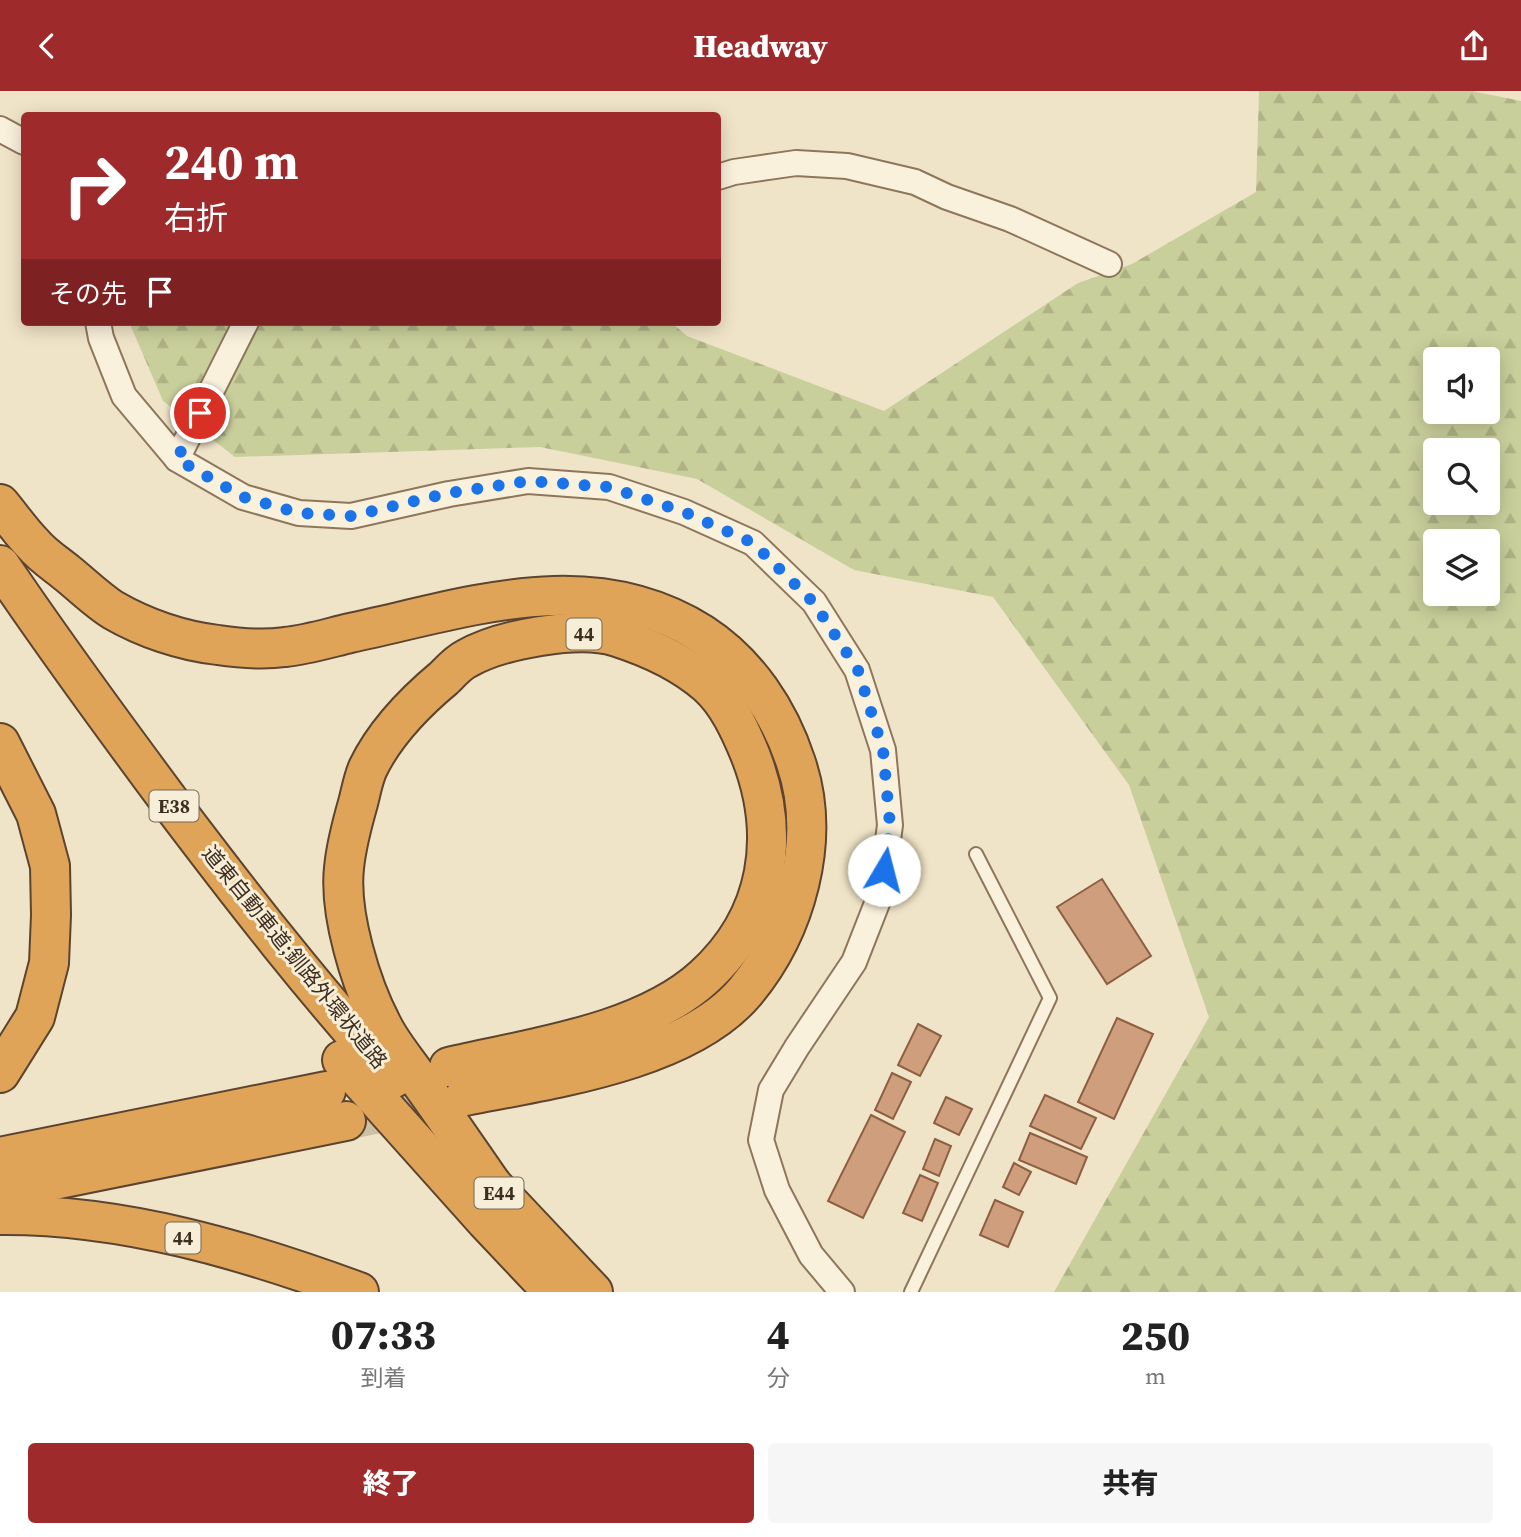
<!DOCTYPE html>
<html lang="ja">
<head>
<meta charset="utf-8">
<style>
	:root { --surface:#fff; --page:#f6f6f6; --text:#222; --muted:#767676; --accent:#9e2a2b }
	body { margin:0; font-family:"Source Serif 4","Noto Sans JP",serif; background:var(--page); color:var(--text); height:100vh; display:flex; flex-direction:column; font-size:26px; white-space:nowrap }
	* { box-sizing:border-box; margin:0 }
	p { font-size:23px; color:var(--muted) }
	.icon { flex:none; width:38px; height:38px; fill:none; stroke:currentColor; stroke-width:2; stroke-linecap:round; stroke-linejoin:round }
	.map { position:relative; height:1201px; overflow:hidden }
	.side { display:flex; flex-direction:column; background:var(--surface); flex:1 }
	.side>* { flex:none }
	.banner { position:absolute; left:21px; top:21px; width:700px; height:214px; border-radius:7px; box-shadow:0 4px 18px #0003; background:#9e2a2b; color:#fff; overflow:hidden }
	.buttons { position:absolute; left:1423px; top:256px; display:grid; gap:14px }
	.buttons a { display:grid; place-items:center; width:77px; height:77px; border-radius:7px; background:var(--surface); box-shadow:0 4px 18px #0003; font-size:35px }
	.pin { position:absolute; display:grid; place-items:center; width:60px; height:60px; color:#fff; margin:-30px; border:4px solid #fff; border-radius:50%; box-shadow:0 2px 7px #0007 }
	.me { position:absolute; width:77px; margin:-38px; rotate:8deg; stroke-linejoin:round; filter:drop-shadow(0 0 5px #0008) }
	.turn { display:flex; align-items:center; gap:24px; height:147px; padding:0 28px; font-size:32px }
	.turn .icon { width:91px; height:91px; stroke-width:2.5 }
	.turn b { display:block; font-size:49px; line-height:60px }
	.then { display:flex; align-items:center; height:66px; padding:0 28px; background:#0003; gap:14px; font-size:26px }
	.eta { display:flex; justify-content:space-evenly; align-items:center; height:119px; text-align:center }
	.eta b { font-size:42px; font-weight:800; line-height:49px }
	.primary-button { display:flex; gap:14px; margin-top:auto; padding:14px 28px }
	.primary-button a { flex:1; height:80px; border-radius:7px; background:var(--accent); color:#fff; font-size:28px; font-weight:800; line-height:80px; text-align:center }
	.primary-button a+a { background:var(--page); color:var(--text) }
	header { display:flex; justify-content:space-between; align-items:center; height:91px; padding:0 28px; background:var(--accent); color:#fff; font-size:32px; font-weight:800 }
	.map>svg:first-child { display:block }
</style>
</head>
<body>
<header><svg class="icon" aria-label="back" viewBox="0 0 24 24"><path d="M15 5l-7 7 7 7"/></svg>Headway<svg class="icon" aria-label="share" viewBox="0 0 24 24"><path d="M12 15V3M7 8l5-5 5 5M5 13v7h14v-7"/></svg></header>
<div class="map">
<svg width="1521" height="1201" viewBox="0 0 1521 1201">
	<defs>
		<pattern id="forest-firs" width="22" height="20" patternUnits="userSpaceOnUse" patternTransform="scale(1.75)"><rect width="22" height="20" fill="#c9cf9b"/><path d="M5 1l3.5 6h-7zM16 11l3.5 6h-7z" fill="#aeb285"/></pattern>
	</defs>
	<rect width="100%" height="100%" fill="#f0e4c8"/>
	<path fill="url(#forest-firs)" fill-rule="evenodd" d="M 1259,0 L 1472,0 L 1521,10 L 1521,1201 L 1054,1201 L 1209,926 L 1129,694 L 993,506 L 854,479 L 697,388 L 540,356 L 235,366 L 163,310 L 129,231 L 671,231 L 687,245 L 884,320 L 1078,192 L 1132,173 L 1256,101 ZM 1435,268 L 1488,268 L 1488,320 L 1435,320 ZM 1435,359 L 1488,359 L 1488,411 L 1435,411 ZM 1435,450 L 1488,450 L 1488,502 L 1435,502 Z"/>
	<g fill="#cf9f7d" stroke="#8d5f41" stroke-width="2">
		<path d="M 1102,788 L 1151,865 L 1107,893 L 1057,816 Z"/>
		<path d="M 1117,927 L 1153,943 L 1114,1028 L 1078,1011 Z"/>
		<path d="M 918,933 L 941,945 L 920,985 L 898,974 Z"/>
		<path d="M 892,982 L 911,991 L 893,1028 L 875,1019 Z"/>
		<path d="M 1045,1004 L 1096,1027 L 1081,1058 L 1030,1035 Z"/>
		<path d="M 946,1006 L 972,1018 L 959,1044 L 934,1032 Z"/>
		<path d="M 871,1024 L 905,1041 L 863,1127 L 828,1110 Z"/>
		<path d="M 1030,1042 L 1087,1066 L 1076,1093 L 1019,1069 Z"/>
		<path d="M 935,1048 L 951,1055 L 939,1085 L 923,1078 Z"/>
		<path d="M 1014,1072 L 1031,1081 L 1019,1104 L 1003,1096 Z"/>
		<path d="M 920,1084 L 938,1092 L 922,1130 L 903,1122 Z"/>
		<path d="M 995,1109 L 1023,1121 L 1008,1156 L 980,1144 Z"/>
	</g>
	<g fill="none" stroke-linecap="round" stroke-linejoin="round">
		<path stroke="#ccc0a6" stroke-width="38" stroke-dasharray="38 19" stroke-linecap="butt" d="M 346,1030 L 465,1005"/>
		<defs>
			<path id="lane" d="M 911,1201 L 1050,907 L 976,763"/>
			<g id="street">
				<path d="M 0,38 L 24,51"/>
				<path d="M 718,86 L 734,81 L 796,72 L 847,75 L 915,91 L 947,106 L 1010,128 L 1109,173"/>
				<path d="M 98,231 L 101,247 L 124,305 L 177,368 L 243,406 L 299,422 L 351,425 L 449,403 L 528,390 L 609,396 L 684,421 L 753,452 L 814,511 L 857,579 L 883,659 L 890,734 L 881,802 L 854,871 L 797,956 L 771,999 L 761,1049 L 777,1099 L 811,1164 L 842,1201"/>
				<path d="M 177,368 L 246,231"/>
			</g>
			<g id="highway">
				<path d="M 0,413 C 11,426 21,441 33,453 C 42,464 56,473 67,482 C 82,494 97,509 113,519 C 144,537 182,550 218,554 C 238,557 264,559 285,556 C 306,554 329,547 350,542 C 468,517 590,472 702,543 C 748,573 779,620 796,672 C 822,749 796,840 745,901 C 687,970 551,988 465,1005"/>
				<path d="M 0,474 C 54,554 112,633 170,711 C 241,805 314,899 394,987"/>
				<path d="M 0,652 L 36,723 L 50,775 L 51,824 L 49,872 L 35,926 L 0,982"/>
				<path d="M 342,969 L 486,1130 L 553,1201"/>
				<path d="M 449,976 C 530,957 642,943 704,886 C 770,826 782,744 750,663 C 740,639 728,612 708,594 C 683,572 648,556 617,546 C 579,534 501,548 466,568 C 458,572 451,580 444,587 C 414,612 385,642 368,677 C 363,688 361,701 358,712 C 352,733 346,756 344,777 C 339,823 361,894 382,934 C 391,953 407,971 419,989 C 445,1025 470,1062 495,1098"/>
				<path d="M 0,1066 L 326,1000"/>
				<path d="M 479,1080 L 593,1201"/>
				<path d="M 0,1100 L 346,1030"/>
				<path d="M 0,1124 C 123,1123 245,1159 359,1201"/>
			</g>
		</defs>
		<use href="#lane" stroke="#8d765c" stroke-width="16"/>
		<use href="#street" stroke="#8d765c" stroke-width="28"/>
		<use href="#highway" stroke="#5b4430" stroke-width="42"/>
		<use href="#lane" stroke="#faf1dc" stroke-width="12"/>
		<use href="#street" stroke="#faf1dc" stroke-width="24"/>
		<use href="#highway" stroke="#e0a458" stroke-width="38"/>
	</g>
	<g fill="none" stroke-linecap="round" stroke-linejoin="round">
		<path stroke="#1a73e8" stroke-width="12" stroke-dasharray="0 21.6" d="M 200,322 L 177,368 L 243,406 L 299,422 L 351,425 L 449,402 L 528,390 L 609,396 L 684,421 L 753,452 L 814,512 L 858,579 L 883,659 L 890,734 L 884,779"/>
	</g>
	<g text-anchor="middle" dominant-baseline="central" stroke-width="6" stroke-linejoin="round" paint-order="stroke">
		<g fill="#f7eed8" stroke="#756857" stroke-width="2">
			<rect x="566.5" y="527.5" width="35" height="31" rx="5"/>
			<rect x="149.5" y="699.5" width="49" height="31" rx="5"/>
			<rect x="474.5" y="1086.5" width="49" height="31" rx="5"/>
			<rect x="165.5" y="1131.5" width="35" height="31" rx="5"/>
		</g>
		<g font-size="19" font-weight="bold" fill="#3d2e20">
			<text x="584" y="543">44</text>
			<text x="174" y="715">E38</text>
			<text x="499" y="1102">E44</text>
			<text x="183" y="1147">44</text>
		</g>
		<g font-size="21" fill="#3d2e20" stroke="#f7eed8">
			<text transform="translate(295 866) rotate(51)">道東自動車道;釧路外環状道路</text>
		</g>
	</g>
</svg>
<div class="buttons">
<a><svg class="icon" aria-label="sound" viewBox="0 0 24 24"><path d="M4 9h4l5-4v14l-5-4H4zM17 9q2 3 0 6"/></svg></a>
<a><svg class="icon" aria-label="search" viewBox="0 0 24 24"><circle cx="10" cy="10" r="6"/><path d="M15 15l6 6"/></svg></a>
<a><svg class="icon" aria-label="layers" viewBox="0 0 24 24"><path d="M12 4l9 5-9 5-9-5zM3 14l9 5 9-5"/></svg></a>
</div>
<div class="pin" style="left:200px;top:322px;background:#d93025"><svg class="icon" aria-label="arrive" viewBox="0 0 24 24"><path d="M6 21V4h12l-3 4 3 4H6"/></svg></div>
<svg class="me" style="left:884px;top:779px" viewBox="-20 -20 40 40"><circle r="19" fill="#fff"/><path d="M0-13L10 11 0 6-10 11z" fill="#1a73e8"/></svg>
<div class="banner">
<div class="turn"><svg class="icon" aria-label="right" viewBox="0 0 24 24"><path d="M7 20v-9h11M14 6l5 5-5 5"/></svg><div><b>240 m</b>右折</div></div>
<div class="then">その先<svg class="icon" aria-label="arrive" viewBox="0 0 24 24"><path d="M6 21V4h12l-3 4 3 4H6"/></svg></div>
</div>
</div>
<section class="side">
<div class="eta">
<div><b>07:33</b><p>到着</p></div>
<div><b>4</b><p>分</p></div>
<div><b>250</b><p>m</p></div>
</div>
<div class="primary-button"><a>終了</a><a>共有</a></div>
</section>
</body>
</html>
